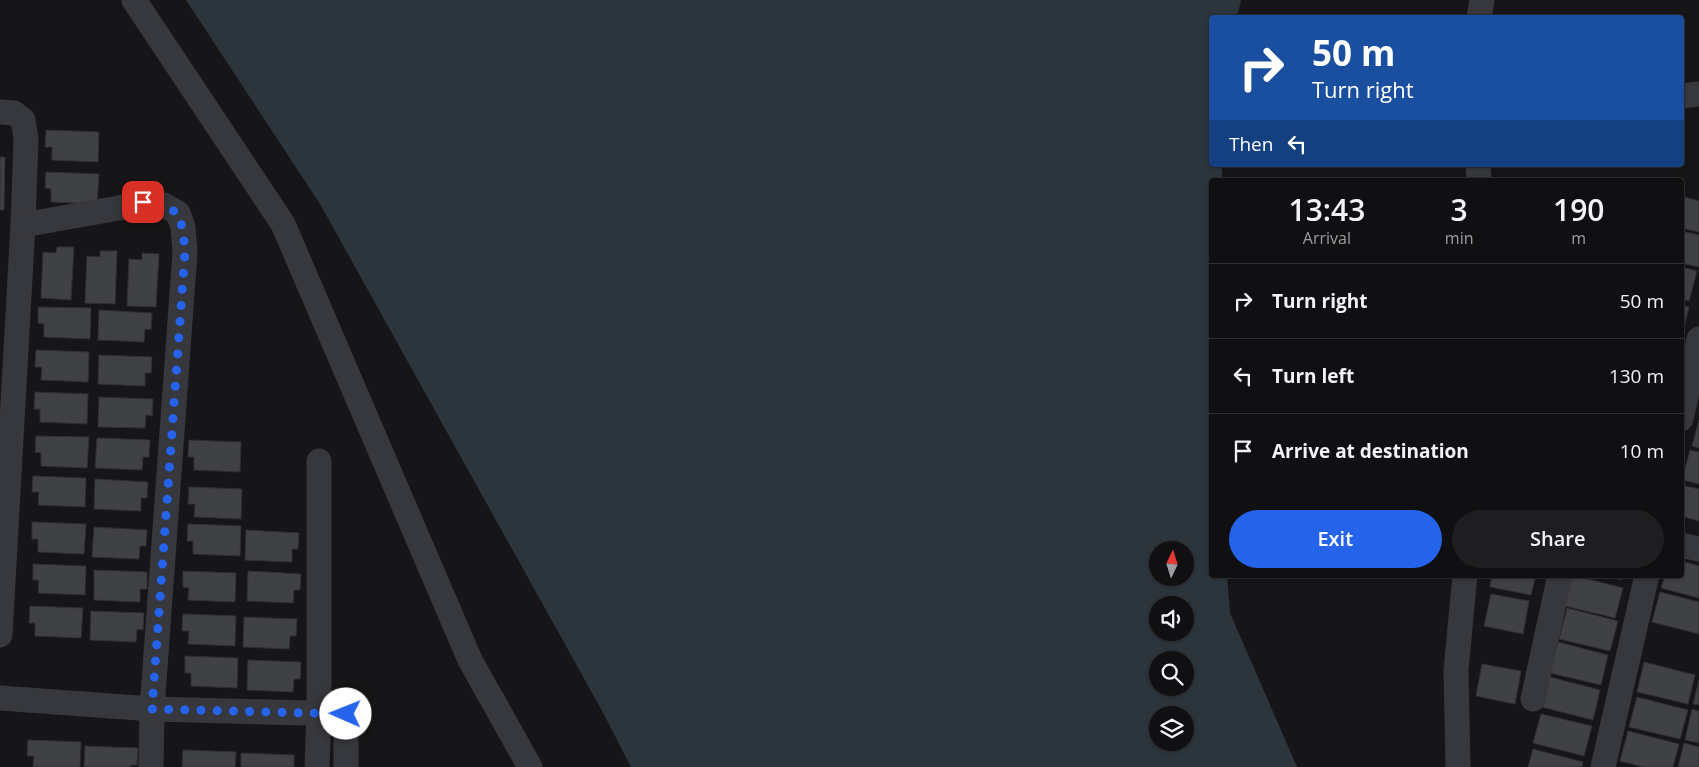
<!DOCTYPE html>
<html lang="en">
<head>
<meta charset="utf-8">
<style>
	:root { --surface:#101012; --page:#1e1e20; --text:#f1f3f6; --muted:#9c9d9f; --line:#303032; --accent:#2563eb }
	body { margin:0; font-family:"Open Sans",sans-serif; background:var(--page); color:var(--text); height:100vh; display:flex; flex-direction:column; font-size:19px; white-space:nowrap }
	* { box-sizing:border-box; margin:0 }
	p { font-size:16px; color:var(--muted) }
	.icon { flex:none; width:28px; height:28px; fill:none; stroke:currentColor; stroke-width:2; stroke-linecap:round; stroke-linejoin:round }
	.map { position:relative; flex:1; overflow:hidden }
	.drawer { position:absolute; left:1209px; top:178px; width:475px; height:400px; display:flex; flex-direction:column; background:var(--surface); border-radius:5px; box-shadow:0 1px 4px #0004,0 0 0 1px var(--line) }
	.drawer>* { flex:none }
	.banner { position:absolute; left:1209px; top:15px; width:475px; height:152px; border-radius:5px; box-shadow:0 1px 4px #0004,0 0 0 1px var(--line); background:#1a4fa0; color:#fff; overflow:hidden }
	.needle { width:32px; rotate:4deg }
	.controls { position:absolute; left:1149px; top:541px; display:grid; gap:10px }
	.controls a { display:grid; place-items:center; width:45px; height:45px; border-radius:50%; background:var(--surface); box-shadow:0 1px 4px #0004,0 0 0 1px var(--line); font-size:25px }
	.pin { position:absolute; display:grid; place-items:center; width:42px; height:42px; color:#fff; margin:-21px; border-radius:10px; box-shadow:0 2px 8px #0006 }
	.me { position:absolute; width:55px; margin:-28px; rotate:271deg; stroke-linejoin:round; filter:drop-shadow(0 0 4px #0008) }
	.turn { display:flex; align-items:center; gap:18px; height:105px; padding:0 20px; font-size:22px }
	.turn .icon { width:65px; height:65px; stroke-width:2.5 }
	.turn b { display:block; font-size:35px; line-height:42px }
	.then { display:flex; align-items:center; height:48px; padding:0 20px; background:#0003; gap:10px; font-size:19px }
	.eta { display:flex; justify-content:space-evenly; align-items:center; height:85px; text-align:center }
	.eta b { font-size:30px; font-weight:600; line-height:35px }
	.cta { display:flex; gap:10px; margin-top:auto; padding:10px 20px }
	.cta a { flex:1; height:58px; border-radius:30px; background:var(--accent); color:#fff; font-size:20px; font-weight:600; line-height:58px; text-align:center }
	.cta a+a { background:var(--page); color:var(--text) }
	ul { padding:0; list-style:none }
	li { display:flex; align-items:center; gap:15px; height:75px; padding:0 20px; border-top:1px solid var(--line) }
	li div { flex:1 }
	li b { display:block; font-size:19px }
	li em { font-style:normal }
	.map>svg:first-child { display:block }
</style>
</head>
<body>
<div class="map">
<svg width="1699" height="767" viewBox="0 0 1699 767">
	<rect width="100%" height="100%" fill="#161618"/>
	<path fill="#2c353c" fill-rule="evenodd" d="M 186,0 L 1241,0 L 1237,17 L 1211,18 L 1211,165 L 1222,165 L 1222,180 L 1211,180 L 1211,575 L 1227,575 L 1230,613 L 1297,767 L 631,767 L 601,709 L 320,204 ZM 1158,550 L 1185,550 L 1185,578 L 1158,578 ZM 1158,605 L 1185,605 L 1185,632 L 1158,632 ZM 1158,660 L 1185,660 L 1185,688 L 1158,688 ZM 1158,715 L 1185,715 L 1185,742 L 1158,742 Z"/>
	<g fill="#404145" stroke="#303034">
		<path d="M 46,130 L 99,132 L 98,162 L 52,160 L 52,147 L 45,147 Z"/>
		<path d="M 0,157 L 5,157 L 4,210 L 0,210 Z"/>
		<path d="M 46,172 L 99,174 L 97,204 L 51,202 L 51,189 L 45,188 Z"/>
		<path d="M 1681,196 L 1699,201 L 1699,232 L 1681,228 Z"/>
		<path d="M 1681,231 L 1699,235 L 1699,267 L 1681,263 Z"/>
		<path d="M 57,247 L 74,247 L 71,300 L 41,298 L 43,252 L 56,253 Z"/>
		<path d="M 100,251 L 117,251 L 115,304 L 85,303 L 87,256 L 100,257 Z"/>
		<path d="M 142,253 L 159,254 L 156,307 L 127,306 L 129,259 L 142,260 Z"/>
		<path d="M 1681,267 L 1697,271 L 1689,301 L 1681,299 Z"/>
		<path d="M 1681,305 L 1689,307 L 1682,336 L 1681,336 Z"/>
		<path d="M 38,307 L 91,308 L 90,339 L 44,337 L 44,324 L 38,323 Z"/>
		<path d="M 99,310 L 152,313 L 151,330 L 145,329 L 144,342 L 98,340 Z"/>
		<path d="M 36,350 L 89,352 L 88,382 L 41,380 L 42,367 L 35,367 Z"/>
		<path d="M 99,355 L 152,357 L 151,373 L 145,373 L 145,386 L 98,384 Z"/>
		<path d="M 35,392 L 88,394 L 87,424 L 40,422 L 40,409 L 34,409 Z"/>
		<path d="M 99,397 L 153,399 L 152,416 L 146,415 L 145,428 L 98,427 Z"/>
		<path d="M 1699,420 L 1699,448 L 1692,446 Z"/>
		<path d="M 36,436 L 89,437 L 87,468 L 41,466 L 41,453 L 35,452 Z"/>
		<path d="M 97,438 L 150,440 L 149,457 L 143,457 L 142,470 L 95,468 Z"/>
		<path d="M 189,440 L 241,442 L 240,472 L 194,470 L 194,457 L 188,457 Z"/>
		<path d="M 1690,450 L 1699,452 L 1699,484 L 1682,480 Z"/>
		<path d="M 33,476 L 86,478 L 85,507 L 38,505 L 39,492 L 32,492 Z"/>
		<path d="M 95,479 L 148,482 L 147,498 L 141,498 L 141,511 L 94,509 Z"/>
		<path d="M 1681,485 L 1699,489 L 1699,521 L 1681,516 Z"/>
		<path d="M 189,487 L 242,489 L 241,519 L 194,517 L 195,504 L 188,504 Z"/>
		<path d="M 32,522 L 86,524 L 84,554 L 38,552 L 38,539 L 32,539 Z"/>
		<path d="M 188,524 L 241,526 L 240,556 L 193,554 L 193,541 L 187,541 Z"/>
		<path d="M 94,527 L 147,530 L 146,546 L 140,546 L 139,559 L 92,557 Z"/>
		<path d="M 246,530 L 299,533 L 298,549 L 292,549 L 292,562 L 245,560 Z"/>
		<path d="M 1681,561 L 1699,566 L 1699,598 L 1661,588 L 1665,575 L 1681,575 Z"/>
		<path d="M 33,564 L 86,566 L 85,595 L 38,593 L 39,580 L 33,580 Z"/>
		<path d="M 94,570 L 147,572 L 147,589 L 140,589 L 140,602 L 94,600 Z"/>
		<path d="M 183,571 L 236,573 L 235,602 L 188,600 L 189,588 L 183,587 Z"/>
		<path d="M 248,571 L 301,574 L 300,590 L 294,590 L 293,603 L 247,601 Z"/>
		<path d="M 1492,575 L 1536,575 L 1531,595 L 1490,587 Z"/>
		<path d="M 1572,575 L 1623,588 L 1615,618 L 1565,606 Z"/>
		<path d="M 1601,575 L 1624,575 L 1622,580 Z"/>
		<path d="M 1660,592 L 1699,602 L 1699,634 L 1652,622 Z"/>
		<path d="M 1491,594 L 1529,601 L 1523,634 L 1484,626 Z"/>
		<path d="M 30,606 L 83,608 L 81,638 L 35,636 L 35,623 L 29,623 Z"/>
		<path d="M 1567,608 L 1618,621 L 1610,651 L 1559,639 Z"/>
		<path d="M 91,611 L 144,613 L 143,630 L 137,629 L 136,642 L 90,640 Z"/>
		<path d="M 183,614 L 236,616 L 235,646 L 188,644 L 189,631 L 182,631 Z"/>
		<path d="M 244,617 L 297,619 L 296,636 L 290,636 L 289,649 L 243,647 Z"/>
		<path d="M 1558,642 L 1608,655 L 1601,685 L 1550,673 Z"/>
		<path d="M 185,656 L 238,658 L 237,688 L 191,686 L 191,673 L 185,673 Z"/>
		<path d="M 248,660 L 301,662 L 300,679 L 294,679 L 293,692 L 247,690 Z"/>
		<path d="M 1644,662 L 1695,675 L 1688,704 L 1637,692 Z"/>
		<path d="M 1482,664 L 1521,671 L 1515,704 L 1476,696 Z"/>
		<path d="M 1550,677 L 1600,690 L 1593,720 L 1542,707 Z"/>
		<path d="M 1699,680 L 1699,705 L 1693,704 Z"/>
		<path d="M 1637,697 L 1688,710 L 1680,739 L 1629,727 Z"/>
		<path d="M 1692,709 L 1699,711 L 1699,743 L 1685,740 Z"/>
		<path d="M 1541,714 L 1592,726 L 1584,756 L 1533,743 Z"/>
		<path d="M 1628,731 L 1679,744 L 1673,767 L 1643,767 L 1620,761 Z"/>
		<path d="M 28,740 L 81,742 L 80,767 L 33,767 L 34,756 L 27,756 Z"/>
		<path d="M 1684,743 L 1699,747 L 1699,767 L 1678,767 Z"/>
		<path d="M 85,746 L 138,748 L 137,765 L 131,765 L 131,767 L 84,767 Z"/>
		<path d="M 1533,749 L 1583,762 L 1582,767 L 1528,767 Z"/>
		<path d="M 183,750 L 236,752 L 235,767 L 182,767 Z"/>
		<path d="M 241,753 L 294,755 L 294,767 L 241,767 Z"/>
	</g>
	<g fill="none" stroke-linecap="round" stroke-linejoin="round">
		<g stroke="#37383d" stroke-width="25">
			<path d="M 134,0 L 283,224 L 470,660 L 530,767"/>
			<path d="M 1479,18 L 1482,0"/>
			<path d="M 1681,96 L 1699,94"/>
			<path d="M 0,112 L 14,113 L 23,120 L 26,138 L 23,225 L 0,635"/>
			<path d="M 1478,165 L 1479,180"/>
			<path d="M 23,225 L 119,208 L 143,202 L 164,205 L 178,213 L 183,227 L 185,252 L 152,709 L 151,767"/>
			<path d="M 1681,419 L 1699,339"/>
			<path d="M 1681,545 L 1699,549"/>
			<path d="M 0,698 L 152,709 L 346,714 L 346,767"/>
			<path d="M 1533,699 L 1560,575"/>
			<path d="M 317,767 L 319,713 L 319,461"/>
			<path d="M 1458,767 L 1456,670 L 1465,575"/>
			<path d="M 1603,767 L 1647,575"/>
		</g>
	</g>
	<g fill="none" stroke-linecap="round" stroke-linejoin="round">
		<path stroke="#2563eb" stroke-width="9" stroke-dasharray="0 16.2" d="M 143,202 C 149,203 157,203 163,205 C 184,211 183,234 185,252 L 152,709 L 346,714"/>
	</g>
</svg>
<div class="controls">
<a><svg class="needle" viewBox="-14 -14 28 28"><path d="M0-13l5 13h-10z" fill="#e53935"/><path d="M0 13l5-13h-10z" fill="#9c9d9f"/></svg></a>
<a><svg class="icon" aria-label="sound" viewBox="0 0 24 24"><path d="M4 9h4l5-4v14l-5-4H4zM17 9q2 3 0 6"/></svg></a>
<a><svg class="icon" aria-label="search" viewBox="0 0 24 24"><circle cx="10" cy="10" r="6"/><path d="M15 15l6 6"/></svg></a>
<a><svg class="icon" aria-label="layers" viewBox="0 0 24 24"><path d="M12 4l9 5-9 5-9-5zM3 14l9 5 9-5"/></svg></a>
</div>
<div class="pin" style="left:143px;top:202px;background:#d93025"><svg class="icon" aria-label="arrive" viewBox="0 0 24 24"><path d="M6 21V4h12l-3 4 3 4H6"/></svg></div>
<svg class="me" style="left:346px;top:714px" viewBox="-20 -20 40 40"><circle r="19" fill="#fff"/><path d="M0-13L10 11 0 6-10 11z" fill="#2563eb"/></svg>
<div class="banner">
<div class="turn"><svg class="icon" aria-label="right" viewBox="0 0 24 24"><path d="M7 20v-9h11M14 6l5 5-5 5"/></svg><div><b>50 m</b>Turn right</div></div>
<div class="then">Then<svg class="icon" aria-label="left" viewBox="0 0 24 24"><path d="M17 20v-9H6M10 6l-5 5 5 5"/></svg></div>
</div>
<section class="drawer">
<div class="eta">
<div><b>13:43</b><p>Arrival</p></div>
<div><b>3</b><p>min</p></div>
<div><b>190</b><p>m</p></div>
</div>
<ul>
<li><svg class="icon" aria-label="right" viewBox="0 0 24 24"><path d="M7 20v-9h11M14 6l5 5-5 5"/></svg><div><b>Turn right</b></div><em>50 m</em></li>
<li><svg class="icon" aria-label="left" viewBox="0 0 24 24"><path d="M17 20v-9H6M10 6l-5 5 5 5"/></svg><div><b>Turn left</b></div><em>130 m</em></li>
<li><svg class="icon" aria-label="arrive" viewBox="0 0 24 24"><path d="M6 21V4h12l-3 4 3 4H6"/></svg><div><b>Arrive at destination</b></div><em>10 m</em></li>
</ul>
<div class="cta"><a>Exit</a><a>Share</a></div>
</section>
</div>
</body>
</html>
